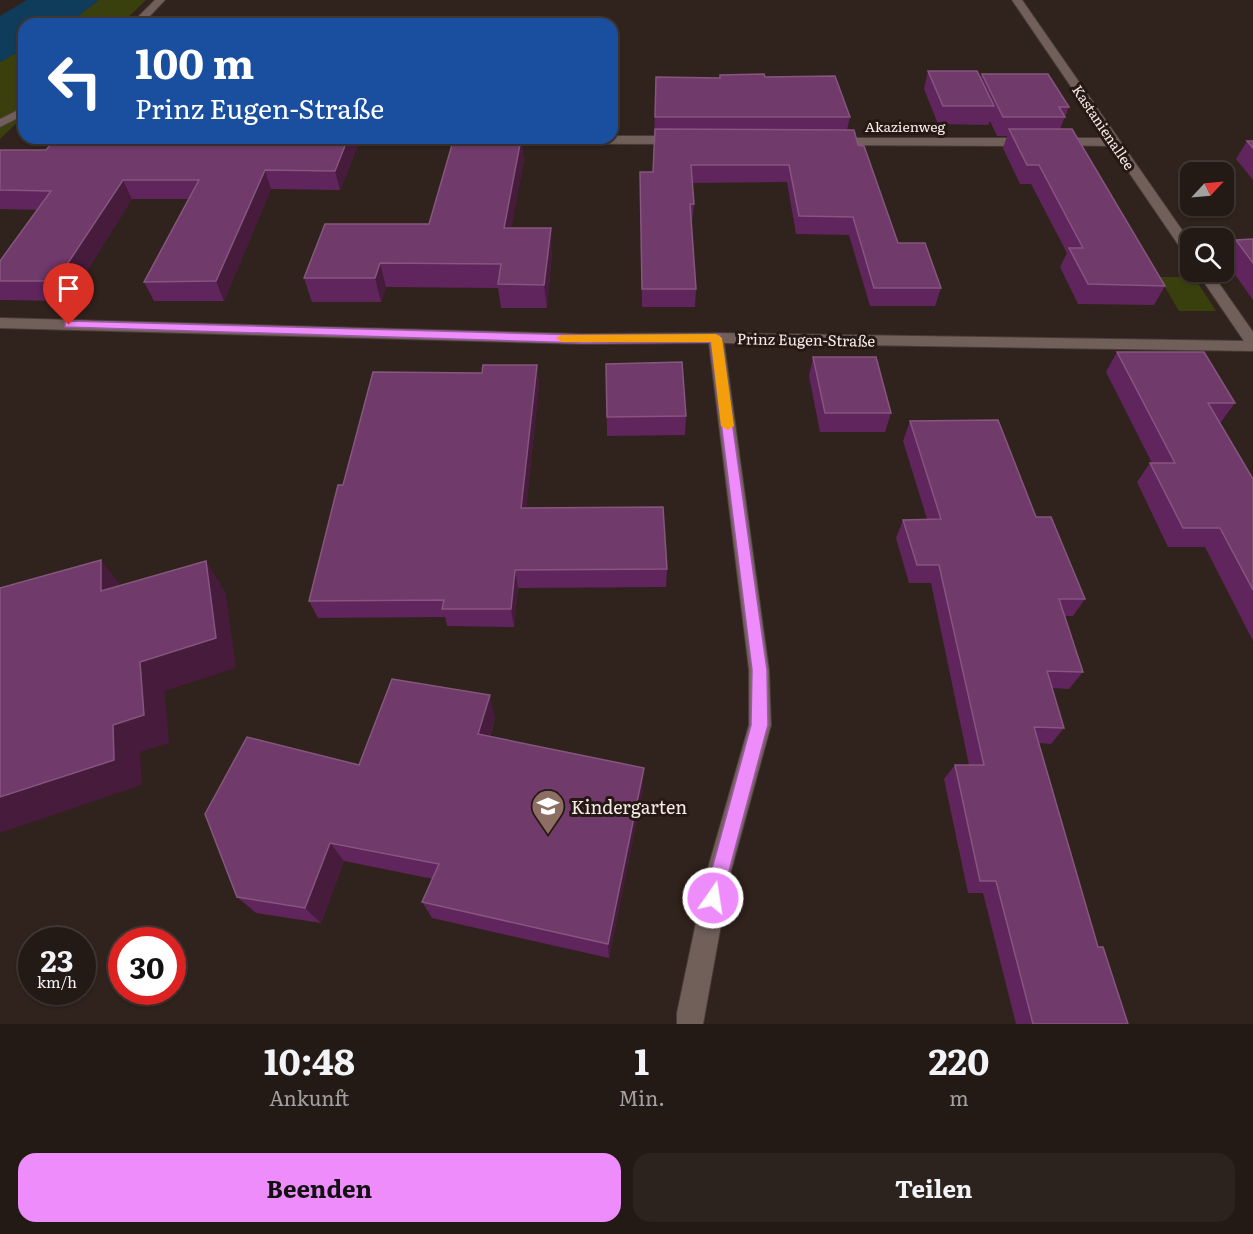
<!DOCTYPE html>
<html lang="de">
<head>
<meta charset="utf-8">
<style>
	:root { --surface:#241a15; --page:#2c231e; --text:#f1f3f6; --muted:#a3a1a0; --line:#413834; --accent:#ed8cfa }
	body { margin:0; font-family:Literata,serif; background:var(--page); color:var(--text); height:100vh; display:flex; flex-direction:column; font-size:22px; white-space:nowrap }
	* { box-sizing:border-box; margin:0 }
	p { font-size:20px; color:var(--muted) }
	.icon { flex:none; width:33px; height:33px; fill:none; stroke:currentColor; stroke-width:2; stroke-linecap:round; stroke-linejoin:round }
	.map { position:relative; height:1024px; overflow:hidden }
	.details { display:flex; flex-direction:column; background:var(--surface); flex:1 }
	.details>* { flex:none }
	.hud { position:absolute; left:18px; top:18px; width:600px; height:126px; border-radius:18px; box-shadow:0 2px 4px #0004,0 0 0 2px var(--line); background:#1a4fa0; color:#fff; overflow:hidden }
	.needle { width:39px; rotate:64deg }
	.controls { position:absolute; left:1180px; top:162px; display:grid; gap:12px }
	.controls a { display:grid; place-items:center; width:54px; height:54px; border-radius:12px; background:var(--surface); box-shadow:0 2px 4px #0004,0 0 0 2px var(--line); font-size:30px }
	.speed { position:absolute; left:18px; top:927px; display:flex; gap:12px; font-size:30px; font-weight:700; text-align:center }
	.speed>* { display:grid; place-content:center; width:78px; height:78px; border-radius:50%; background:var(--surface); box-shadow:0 2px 4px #0004,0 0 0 2px var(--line); line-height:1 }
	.speed small { font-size:15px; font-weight:400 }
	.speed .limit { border:9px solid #d22; background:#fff; color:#111 }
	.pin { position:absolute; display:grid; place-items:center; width:51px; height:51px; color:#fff; margin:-62px -26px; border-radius:50% 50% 50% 0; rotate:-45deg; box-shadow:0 0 6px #0007 }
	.pin .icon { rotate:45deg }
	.me { position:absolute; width:66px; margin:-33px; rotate:13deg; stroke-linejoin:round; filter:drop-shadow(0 0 4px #0008) }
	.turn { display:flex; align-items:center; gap:21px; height:126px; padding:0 18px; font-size:27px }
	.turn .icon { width:78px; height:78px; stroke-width:2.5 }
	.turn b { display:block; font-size:42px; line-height:51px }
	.eta { display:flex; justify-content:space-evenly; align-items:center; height:102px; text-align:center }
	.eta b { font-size:36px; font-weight:700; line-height:42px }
	.cta { display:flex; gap:12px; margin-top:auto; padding:12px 18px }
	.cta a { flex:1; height:69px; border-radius:18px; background:var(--accent); color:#111; font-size:24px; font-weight:700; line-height:69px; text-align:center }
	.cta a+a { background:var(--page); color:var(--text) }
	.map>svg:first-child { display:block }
</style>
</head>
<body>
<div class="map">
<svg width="1253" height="1024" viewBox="0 0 1253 1024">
	<rect width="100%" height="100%" fill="#30221c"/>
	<g fill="#39400e">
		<path d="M 99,0 L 146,0 L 121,24 L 68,24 Z"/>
		<path d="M 24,49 L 24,116 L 0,139 L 0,62 Z"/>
		<path d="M 1159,277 L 1194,277 L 1216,311 L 1179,311 Z"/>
	</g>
	<path fill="#0f3c5b" d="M 27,0 L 99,0 L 68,24 L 24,24 L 24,49 L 0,62 L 0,16 Z"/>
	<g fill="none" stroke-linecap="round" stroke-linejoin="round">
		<defs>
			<g id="minor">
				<path d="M 155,0 L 165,0 L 142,24 L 131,24 Z"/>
				<path d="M 1012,0 L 1022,0 L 1191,243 L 1191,257 L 1186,256 L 1111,146 L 1052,145 L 1050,142 L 1056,138 L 1106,138 Z"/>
				<path d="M 24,107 L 24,115 L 0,127 L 0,119 Z"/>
				<path d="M 612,136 L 677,136 L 683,140 L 677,144 L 333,143 L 327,139 Z"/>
				<path d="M 830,138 L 1028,138 L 1034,142 L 1028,146 L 834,145 L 830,144 Z"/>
				<path d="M 1197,272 L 1211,272 L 1253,332 L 1253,351 L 724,343 L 769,670 L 771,725 L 730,875 L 703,1024 L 677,1024 L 677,1013 L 706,875 L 749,725 L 749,670 L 709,343 L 582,344 L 0,328 L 0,318 L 582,334 L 716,333 L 1244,341 Z"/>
			</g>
		</defs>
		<use href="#minor" stroke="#493c38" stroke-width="2"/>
		<use href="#minor" fill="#71605a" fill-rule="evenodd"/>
	</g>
	<g fill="#60255c">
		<path d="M 928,71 L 980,78 L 982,74 L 1069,107 L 1060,129 L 1165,286 L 1154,305 L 1078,304 L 1060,267 L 1067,253 L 1031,184 L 1020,184 L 1003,148 L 1007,136 L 997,136 L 990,121 L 988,125 L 938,124 L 924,89 Z"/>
		<path d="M 720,75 L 765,77 L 850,117 L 847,130 L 858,145 L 898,243 L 941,288 L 935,306 L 870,306 L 849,235 L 796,234 L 787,182 L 692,183 L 694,204 L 692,222 L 691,222 L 696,289 L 695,307 L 642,307 L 640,172 L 653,172 L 656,77 L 720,78 Z"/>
		<path d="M 521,139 L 524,161 L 511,228 L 552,252 L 547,308 L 501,308 L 498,288 L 386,287 L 381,302 L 312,302 L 304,278 L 429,224 Z"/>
		<path d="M 1247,141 L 1253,141 L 1253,180 L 1236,159 Z"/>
		<path d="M 62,144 L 358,145 L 340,190 L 271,189 L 224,301 L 154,301 L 144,282 L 188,199 L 132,199 L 68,301 L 0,300 L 0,261 L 38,210 L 0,209 L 0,150 L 46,150 Z"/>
		<path d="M 1253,239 L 1253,300 L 1224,259 L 1236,240 Z"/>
		<path d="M 1117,352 L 1235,403 L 1221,422 L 1220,422 L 1253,479 L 1253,641 L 1205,547 L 1168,547 L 1137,482 L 1150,463 L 1152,463 L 1106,372 Z"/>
		<path d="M 813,357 L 891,413 L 885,432 L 820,432 L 809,376 Z"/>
		<path d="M 606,364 L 686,416 L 685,435 L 607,436 Z"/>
		<path d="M 537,365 L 539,385 L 526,508 L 667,569 L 666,587 L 518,588 L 514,627 L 447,626 L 445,617 L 318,618 L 309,601 L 482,373 Z"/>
		<path d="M 910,421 L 1036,517 L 1085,599 L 1073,616 L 1065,616 L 1083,672 L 1069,689 L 1052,688 L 1064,728 L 1051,744 L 1039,743 L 1098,947 L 1128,1024 L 1016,1024 L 983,893 L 968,893 L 944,779 L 955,765 L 969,765 L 931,583 L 909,583 L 896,538 L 903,520 L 927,519 L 903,441 Z"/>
		<path d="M 495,717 L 490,737 L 643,789 L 609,958 L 432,918 L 422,902 L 433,879 L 344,861 L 321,923 L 256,913 L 237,897 L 359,765 Z"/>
	</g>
	<g fill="#461b3c">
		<path d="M 348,138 L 356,138 L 358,145 L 340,190 L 335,171 Z"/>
		<path d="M 521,139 L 524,161 L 507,251 L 504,228 Z"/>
		<path d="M 265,170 L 271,189 L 224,301 L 216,281 Z"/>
		<path d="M 123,180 L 132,199 L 68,301 L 56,281 Z"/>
		<path d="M 551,228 L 552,252 L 547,308 L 544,285 Z"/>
		<path d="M 380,263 L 386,287 L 381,302 L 375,278 Z"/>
		<path d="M 537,365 L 539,385 L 524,527 L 521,508 Z"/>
		<path d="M 101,560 L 125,591 L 101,591 Z"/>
		<path d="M 206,561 L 226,593 L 236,668 L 165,691 L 169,743 L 140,752 L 142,785 L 0,833 L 0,797 L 113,725 L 140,662 Z"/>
		<path d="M 515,570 L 518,588 L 514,627 L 511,609 Z"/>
		<path d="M 490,695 L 495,717 L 484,756 L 478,734 Z"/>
		<path d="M 644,768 L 643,789 L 609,958 L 608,944 Z"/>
		<path d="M 330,843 L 344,861 L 321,923 L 305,908 Z"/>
	</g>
	<g fill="#703a6b" stroke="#85567e" stroke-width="1.5">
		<path d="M 928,71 L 977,71 L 994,106 L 943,106 Z"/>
		<path d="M 764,74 L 765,77 L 835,76 L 850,117 L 655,117 L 656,77 L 720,78 L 720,75 Z"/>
		<path d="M 982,74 L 1048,74 L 1069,107 L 1059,107 L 1065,117 L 1003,117 Z"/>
		<path d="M 655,129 L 854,130 L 858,145 L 864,146 L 898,243 L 925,243 L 941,288 L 874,288 L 853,217 L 799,216 L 789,165 L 691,165 L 694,204 L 690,204 L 696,289 L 642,289 L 640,172 L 653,172 Z"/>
		<path d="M 1009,129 L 1072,129 L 1165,286 L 1088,284 L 1069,248 L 1083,248 L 1039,165 L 1027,165 Z"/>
		<path d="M 67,138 L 348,138 L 335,171 L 265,170 L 216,281 L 144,282 L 199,180 L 123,180 L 56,281 L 0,281 L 0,261 L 51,191 L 0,190 L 0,150 L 46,150 L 51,144 L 62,144 Z"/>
		<path d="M 454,138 L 521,139 L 504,228 L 551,228 L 544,285 L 498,284 L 501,264 L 380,263 L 375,278 L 304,278 L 325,224 L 429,224 Z"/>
		<path d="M 1247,141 L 1253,141 L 1253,148 Z"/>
		<path d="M 1253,239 L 1253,263 L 1236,240 Z"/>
		<path d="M 1117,352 L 1204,352 L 1235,403 L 1208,403 L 1253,479 L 1253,590 L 1220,528 L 1183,528 L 1150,463 L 1175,463 Z"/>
		<path d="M 813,357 L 876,357 L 891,413 L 825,413 Z"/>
		<path d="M 682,362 L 686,416 L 607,417 L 606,364 Z"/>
		<path d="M 483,365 L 537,365 L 521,508 L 663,507 L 667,569 L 515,570 L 511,609 L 442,609 L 444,600 L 309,601 L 338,485 L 343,485 L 373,372 L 482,373 Z"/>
		<path d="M 998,420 L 1036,517 L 1051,517 L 1085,599 L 1059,599 L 1083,672 L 1047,671 L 1064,728 L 1034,727 L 1098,947 L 1103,947 L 1128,1024 L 1033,1024 L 996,881 L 980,881 L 955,765 L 984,765 L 939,565 L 917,565 L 903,520 L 941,519 L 910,421 Z"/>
		<path d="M 101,560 L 101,591 L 206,561 L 216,638 L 140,662 L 144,715 L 113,725 L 114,760 L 0,797 L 0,588 Z"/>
		<path d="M 392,679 L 490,695 L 478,734 L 644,768 L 608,944 L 422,902 L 439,864 L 330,843 L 305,908 L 237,897 L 205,814 L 247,737 L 359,765 Z"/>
	</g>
	<path fill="#ed8cfa" stroke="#9a5ba2" stroke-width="1.5" d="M 69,321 L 582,335 L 720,335 L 767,670 L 768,725 L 720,905 L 713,908 L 707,905 L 704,898 L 751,725 L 752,670 L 711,342 L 582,343 L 65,327 L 65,322 Z"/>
	<path fill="#f59e0b" d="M 716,334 L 722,338 L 734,426 L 728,430 L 721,426 L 711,342 L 562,342 L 556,338 L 562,335 Z"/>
	<defs>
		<symbol id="school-pin" viewBox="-11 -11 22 30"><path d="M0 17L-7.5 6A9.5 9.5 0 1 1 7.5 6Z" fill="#8d6e63" stroke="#261813"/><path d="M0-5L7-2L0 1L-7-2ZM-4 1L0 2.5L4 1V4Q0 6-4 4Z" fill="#fff"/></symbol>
	</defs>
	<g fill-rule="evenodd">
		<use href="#school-pin" x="529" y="787" width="38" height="52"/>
	</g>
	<g text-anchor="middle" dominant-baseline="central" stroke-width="6" stroke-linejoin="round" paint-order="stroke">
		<g font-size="14" fill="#f6ece8" stroke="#261813">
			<text x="905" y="126">Akazienweg</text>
			<text transform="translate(1104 127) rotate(56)">Kastanienallee</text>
		</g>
		<g font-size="15" fill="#f6ece8" stroke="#261813">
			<text transform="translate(806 339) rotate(1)">Prinz Eugen-Straße</text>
		</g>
		<g font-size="18" fill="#f6ece8" stroke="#261813" text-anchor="start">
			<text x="571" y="806">Kindergarten</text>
		</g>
	</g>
</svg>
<div class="controls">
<a><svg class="needle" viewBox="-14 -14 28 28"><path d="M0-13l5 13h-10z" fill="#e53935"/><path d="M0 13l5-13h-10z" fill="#a3a1a0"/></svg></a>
<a><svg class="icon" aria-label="search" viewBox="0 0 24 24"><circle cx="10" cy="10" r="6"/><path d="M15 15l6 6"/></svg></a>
</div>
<div class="speed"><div>23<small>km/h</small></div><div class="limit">30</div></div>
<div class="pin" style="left:69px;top:325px;background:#d93025"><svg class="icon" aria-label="arrive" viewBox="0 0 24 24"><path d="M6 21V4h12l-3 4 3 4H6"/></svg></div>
<svg class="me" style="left:713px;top:898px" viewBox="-20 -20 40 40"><circle r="17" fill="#ed8cfa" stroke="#fff" stroke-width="3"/><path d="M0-11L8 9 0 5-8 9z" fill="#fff"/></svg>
<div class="hud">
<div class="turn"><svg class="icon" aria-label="left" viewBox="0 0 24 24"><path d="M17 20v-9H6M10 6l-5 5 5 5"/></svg><div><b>100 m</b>Prinz Eugen-Straße</div></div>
</div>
</div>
<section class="details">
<div class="eta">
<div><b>10:48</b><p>Ankunft</p></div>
<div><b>1</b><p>Min.</p></div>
<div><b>220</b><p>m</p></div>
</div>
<div class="cta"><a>Beenden</a><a>Teilen</a></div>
</section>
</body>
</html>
